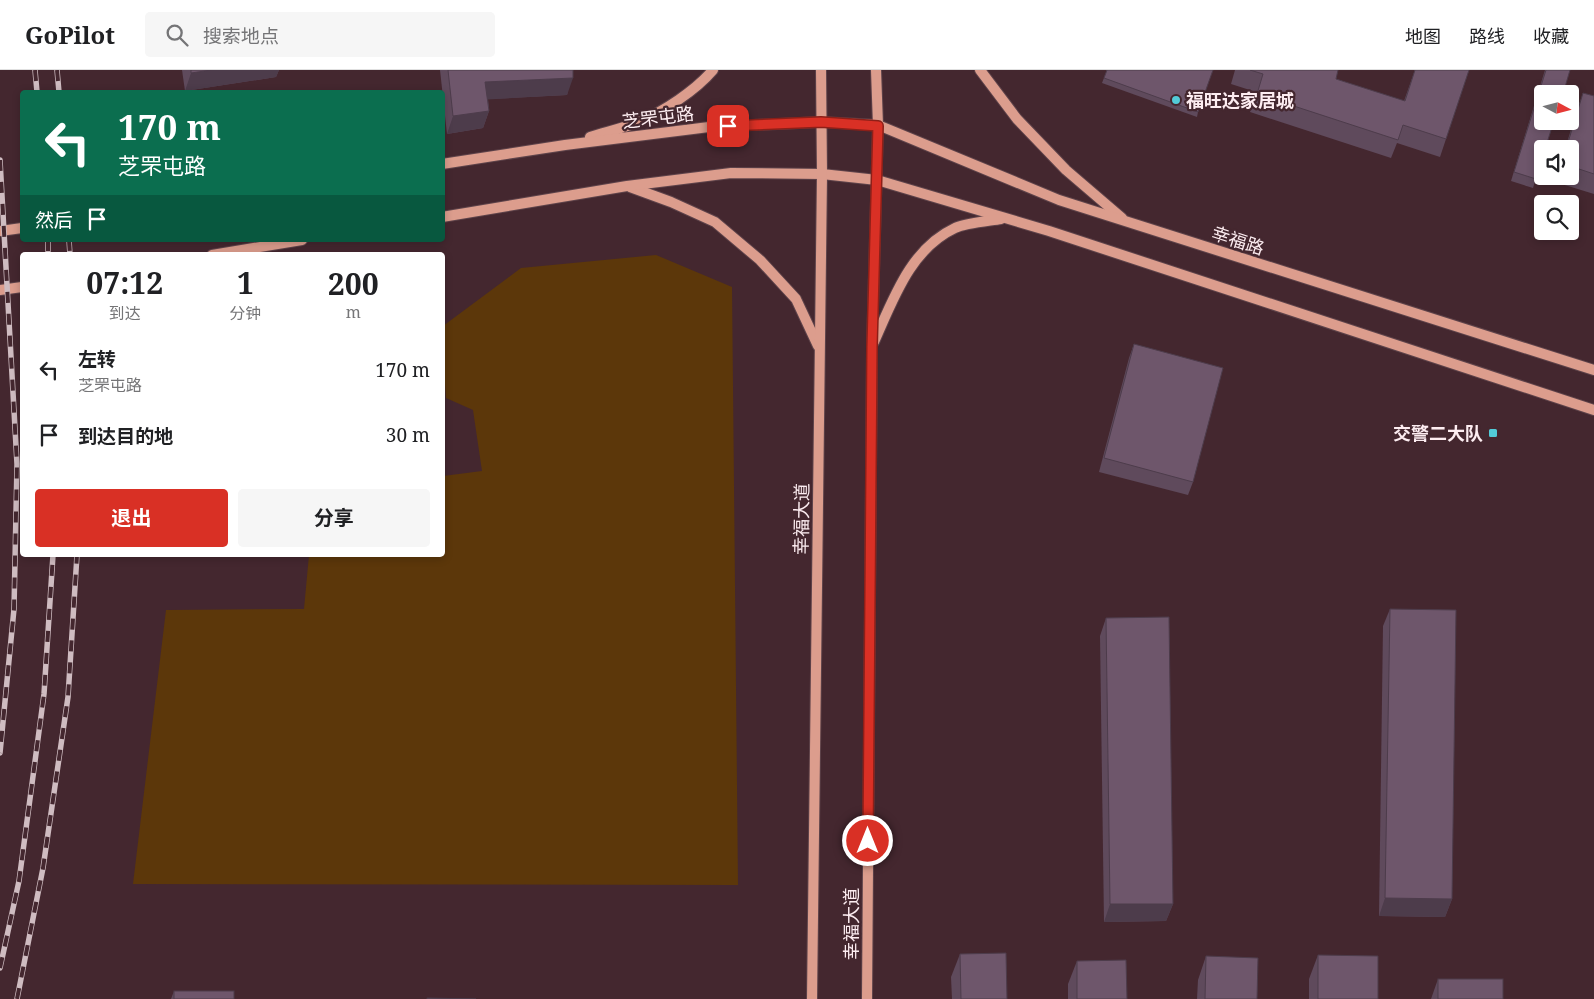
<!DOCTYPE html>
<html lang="zh">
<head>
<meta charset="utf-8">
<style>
	:root { --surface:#fff; --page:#f6f6f6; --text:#202124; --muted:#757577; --line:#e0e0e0; --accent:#d93025 }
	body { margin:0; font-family:"Noto Serif","Noto Sans SC",serif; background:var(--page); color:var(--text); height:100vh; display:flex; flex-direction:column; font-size:19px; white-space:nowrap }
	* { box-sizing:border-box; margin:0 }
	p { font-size:16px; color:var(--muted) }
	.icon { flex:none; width:28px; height:28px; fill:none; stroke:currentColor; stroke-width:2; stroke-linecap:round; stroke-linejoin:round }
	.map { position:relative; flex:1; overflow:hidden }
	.panel { position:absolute; left:20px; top:182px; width:425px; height:305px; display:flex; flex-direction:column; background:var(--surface); border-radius:5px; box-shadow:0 2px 8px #0003 }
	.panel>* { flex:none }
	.guide { position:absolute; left:20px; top:20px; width:425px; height:152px; border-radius:5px; box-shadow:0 2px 8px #0003; background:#0b6e4f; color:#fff; overflow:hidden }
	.needle { width:32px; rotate:97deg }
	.buttons { position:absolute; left:1534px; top:15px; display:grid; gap:10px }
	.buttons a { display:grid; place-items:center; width:45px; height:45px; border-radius:5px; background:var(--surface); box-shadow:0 2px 8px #0003; font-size:25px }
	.pin { position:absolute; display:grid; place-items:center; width:42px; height:42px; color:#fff; margin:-21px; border-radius:10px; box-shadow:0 2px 8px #0006 }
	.me { position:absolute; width:55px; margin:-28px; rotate:0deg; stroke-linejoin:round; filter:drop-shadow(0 0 4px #0008) }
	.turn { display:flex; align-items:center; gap:18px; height:105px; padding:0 15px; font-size:22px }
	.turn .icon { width:65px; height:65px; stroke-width:2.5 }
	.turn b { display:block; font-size:35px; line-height:42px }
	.then { display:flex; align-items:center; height:48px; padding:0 15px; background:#0003; gap:10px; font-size:19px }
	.eta { display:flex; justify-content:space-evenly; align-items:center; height:85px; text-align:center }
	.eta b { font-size:30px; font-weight:700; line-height:35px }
	.action { display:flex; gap:10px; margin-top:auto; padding:10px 15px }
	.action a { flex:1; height:58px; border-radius:5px; background:var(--accent); color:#fff; font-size:20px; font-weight:700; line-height:58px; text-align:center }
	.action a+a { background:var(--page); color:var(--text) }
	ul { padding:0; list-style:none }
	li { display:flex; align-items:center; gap:15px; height:65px; padding:0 15px }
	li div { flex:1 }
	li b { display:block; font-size:19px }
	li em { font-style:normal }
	header { display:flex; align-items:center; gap:30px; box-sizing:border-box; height:70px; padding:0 25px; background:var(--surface); border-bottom:1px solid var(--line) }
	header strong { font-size:24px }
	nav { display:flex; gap:28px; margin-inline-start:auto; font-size:18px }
	.search { width:350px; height:45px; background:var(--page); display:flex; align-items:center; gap:12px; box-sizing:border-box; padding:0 18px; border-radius:5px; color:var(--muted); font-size:19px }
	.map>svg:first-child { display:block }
</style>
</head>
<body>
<header>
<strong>GoPilot</strong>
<div class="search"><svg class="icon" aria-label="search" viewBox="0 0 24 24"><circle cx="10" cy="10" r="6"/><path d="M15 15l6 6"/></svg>搜索地点</div>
<nav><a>地图</a><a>路线</a><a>收藏</a></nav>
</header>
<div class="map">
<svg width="1594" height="929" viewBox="0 0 1594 929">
	<rect width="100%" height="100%" fill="#44272f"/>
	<path fill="#5c370a" d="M 656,185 L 732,217 L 738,815 L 133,814 L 166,540 L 304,539 L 309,485 L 442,485 L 443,406 L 482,401 L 473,340 L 446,328 L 443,286 L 443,256 L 521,198 Z"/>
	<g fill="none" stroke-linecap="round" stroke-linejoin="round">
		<defs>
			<g id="secondary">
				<path d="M 980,0 L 1017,49 L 1066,100 L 1122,148"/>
				<path d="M 590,67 C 606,62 623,58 639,52 C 664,41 695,21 713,0"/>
				<path d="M 442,94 L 565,75 L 709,57 L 821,52 L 878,55 L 1059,130 L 1594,300"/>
				<path d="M 630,117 L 671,132 L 715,152 L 760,190 L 796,229 L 818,276"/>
				<path d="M 442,147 L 627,116 L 731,103 L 822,104 L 877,110 L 1049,161 L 1594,340"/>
				<path d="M 0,161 L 22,158"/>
				<path d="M 212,185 L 302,170"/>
				<path d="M 0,220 L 22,217"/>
				<path d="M 874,272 C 893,230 910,179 955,158 C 965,153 989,151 1001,149"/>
				<path d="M 812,929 L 822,104 L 821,0"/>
				<path d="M 867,929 L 872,277 L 878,55 L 876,0"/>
			</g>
		</defs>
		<use href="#secondary" stroke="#5e434a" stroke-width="12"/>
		<use href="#secondary" stroke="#dc9d8d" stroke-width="10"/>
		<defs>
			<g id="rail">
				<path d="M 35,0 L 37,22"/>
				<path d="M 57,0 L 59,22"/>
				<path d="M 0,90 L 17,394 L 14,539 L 0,683"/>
				<path d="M 48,170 L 48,185"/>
				<path d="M 69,170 L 70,185"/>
				<path d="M 0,898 L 19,811 L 44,624 L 53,485"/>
				<path d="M 17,929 L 43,798 L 68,627 L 77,485"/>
			</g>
		</defs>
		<use href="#rail" stroke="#cfbcc1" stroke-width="5.5"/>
		<use href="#rail" stroke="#44272f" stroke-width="4" stroke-dasharray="11" stroke-linecap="butt"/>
	</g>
	<g fill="#5f4a5c">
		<path d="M 182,0 L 279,0 L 276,7 L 185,21 Z"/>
		<path d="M 440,0 L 573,0 L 567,25 L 488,29 L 489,41 L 483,58 L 447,64 Z"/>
		<path d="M 1107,0 L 1198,42 L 1197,47 L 1102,13 Z"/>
		<path d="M 1235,0 L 1338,0 L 1336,9 L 1404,31 L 1415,0 L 1469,0 L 1440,87 L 1397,73 L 1391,88 L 1250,42 L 1256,22 L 1231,14 Z"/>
		<path d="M 1545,0 L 1570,0 L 1533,118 L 1511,111 Z"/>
		<path d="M 1583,23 L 1594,26 L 1594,124 L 1555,112 L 1557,106 L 1570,106 L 1570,79 L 1565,79 L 1577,40 Z"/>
		<path d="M 1134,274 L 1193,412 L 1188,425 L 1099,402 L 1129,288 Z"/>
		<path d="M 1390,539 L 1452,829 L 1445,847 L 1379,846 L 1383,556 Z"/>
		<path d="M 1106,548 L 1173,834 L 1166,851 L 1104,852 L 1100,566 Z"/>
		<path d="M 960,884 L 1007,929 L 952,929 L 951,907 Z"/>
		<path d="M 1318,885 L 1378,929 L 1309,929 L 1309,909 Z"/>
		<path d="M 1206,886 L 1257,929 L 1197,929 L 1198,910 Z"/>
		<path d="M 1077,891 L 1127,929 L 1068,929 L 1068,914 Z"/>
		<path d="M 1438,909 L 1503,929 L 1431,929 Z"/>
		<path d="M 174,921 L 234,929 L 171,929 Z"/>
	</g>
	<g fill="#4d3c4b">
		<path d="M 211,0 L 279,0 L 276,7 L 185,21 L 191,3 Z"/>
		<path d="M 573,8 L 567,25 L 478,30 L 485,12 Z"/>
		<path d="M 489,41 L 483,58 L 447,64 L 453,46 Z"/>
		<path d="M 1385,828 L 1452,829 L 1445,847 L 1379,846 Z"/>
		<path d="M 1110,834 L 1173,834 L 1166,851 L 1104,852 Z"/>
	</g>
	<g fill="#6e566b" stroke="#4d3c4b">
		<path d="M 191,0 L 211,0 L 191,3 Z"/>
		<path d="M 448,0 L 573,0 L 573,8 L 485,12 L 489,41 L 453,46 Z"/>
		<path d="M 1107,0 L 1213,0 L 1198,42 L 1104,8 Z"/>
		<path d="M 1250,0 L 1338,0 L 1336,9 L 1405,31 L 1415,0 L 1469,0 L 1446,69 L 1403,55 L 1398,70 L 1257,24 L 1263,4 Z"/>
		<path d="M 1546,0 L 1570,0 L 1563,24 L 1542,24 L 1542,51 L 1554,51 L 1545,79 L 1542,79 L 1542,88 L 1536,109 L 1514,102 Z"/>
		<path d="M 1583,23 L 1594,26 L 1594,104 L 1570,96 L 1570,79 L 1566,79 Z"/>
		<path d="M 1134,274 L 1223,298 L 1193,412 L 1104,388 Z"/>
		<path d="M 1390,539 L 1456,540 L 1452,829 L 1385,828 Z"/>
		<path d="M 1169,547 L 1173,834 L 1110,834 L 1106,548 Z"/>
		<path d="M 1006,883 L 1007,929 L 961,929 L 960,884 Z"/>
		<path d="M 1318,885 L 1378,886 L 1378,929 L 1318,929 Z"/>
		<path d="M 1206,886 L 1258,888 L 1257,929 L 1205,929 Z"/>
		<path d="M 1126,890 L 1127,929 L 1077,929 L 1077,891 Z"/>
		<rect x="1438" y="909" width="65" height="20"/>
		<rect x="174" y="921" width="60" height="8"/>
		<path d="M 427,928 L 476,929 L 427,929 Z"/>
	</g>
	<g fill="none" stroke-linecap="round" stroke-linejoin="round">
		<defs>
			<path id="route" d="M 728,56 L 821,52 L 878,56 L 872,277 L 868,771"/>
		</defs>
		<use href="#route" stroke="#8d1f18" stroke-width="12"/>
		<use href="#route" stroke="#d93025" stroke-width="9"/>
	</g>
	<g fill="#52cbd8" stroke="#44272f" stroke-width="2">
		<circle cx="1176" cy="30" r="5"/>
		<rect x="1488" y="358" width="10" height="10" rx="2.5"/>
	</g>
	<g text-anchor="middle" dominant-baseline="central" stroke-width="4.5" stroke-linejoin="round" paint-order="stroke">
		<g font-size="18" font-weight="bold" fill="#fdedf1" stroke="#44272f" text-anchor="start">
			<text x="1186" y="30">福旺达家居城</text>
			<text x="1483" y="363" text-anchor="end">交警二大队</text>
		</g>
		<g font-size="18" fill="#fdedf1" stroke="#44272f">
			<text transform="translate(658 47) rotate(-7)">芝罘屯路</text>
			<text transform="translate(1238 170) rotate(18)">幸福路</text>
			<text transform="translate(801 449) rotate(-89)">幸福大道</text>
			<text transform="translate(851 854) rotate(-90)">幸福大道</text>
		</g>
	</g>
</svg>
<div class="buttons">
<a><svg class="needle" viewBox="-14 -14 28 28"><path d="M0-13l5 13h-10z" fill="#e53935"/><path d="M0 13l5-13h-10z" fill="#757577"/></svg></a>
<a><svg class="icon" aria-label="sound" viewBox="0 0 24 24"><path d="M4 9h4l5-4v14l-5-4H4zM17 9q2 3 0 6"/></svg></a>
<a><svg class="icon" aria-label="search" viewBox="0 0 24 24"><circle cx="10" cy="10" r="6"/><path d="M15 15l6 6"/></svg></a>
</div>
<div class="pin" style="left:728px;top:56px;background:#d93025"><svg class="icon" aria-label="arrive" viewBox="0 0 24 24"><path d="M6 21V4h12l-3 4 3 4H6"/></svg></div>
<svg class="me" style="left:868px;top:771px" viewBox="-20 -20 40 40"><circle r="17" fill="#d93025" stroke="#fff" stroke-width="3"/><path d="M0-11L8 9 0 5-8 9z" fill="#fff"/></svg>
<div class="guide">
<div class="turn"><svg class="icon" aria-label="left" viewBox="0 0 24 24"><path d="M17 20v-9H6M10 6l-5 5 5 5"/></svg><div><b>170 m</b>芝罘屯路</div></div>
<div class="then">然后<svg class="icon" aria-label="arrive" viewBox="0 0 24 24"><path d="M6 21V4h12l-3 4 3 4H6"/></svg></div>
</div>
<section class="panel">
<div class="eta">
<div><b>07:12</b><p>到达</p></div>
<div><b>1</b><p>分钟</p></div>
<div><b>200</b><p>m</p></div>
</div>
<ul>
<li><svg class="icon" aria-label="left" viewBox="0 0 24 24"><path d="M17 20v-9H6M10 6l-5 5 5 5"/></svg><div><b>左转</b><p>芝罘屯路</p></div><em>170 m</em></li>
<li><svg class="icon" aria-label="arrive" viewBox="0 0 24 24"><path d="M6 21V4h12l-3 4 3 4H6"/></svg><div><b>到达目的地</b></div><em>30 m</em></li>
</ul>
<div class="action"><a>退出</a><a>分享</a></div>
</section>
</div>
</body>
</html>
